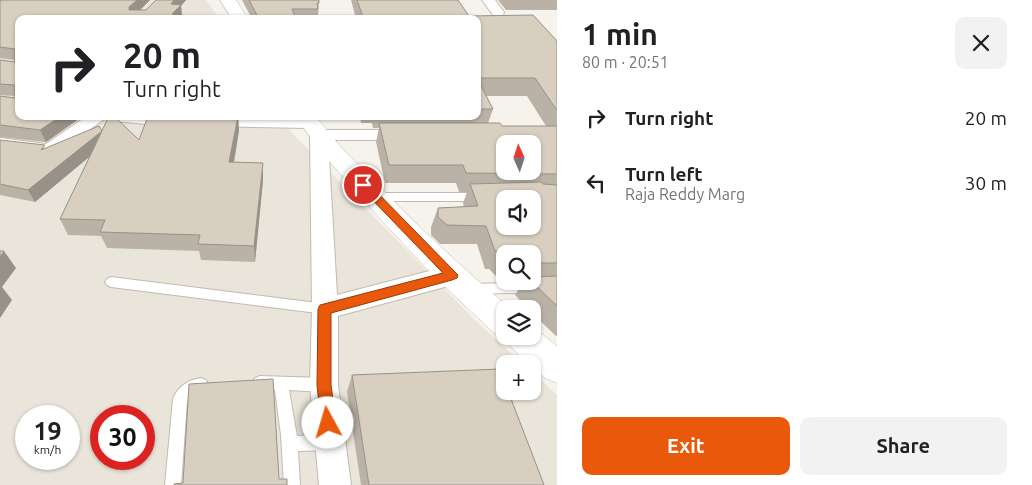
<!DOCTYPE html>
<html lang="en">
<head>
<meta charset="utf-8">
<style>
	:root { --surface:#fff; --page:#f2f2f2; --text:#202124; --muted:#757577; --accent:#ea580c }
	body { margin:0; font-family:Ubuntu,sans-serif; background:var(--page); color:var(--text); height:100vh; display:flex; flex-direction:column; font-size:19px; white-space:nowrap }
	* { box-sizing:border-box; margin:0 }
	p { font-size:16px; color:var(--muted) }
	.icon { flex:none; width:28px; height:28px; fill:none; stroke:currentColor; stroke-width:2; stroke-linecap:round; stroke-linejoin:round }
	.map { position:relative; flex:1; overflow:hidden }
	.panel { display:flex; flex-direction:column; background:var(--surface); width:475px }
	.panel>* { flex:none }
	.top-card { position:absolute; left:15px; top:15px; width:466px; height:105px; border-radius:10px; box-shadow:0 1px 4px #0004; background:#fff; color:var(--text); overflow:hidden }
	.needle { width:32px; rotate:357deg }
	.controls { position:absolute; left:496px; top:135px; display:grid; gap:10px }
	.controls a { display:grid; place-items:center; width:45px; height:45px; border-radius:10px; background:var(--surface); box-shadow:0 1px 4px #0004; font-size:25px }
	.speed { position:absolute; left:15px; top:405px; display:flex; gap:10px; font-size:25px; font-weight:700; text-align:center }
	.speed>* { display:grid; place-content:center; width:65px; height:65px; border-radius:50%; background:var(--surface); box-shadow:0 1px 4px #0004; line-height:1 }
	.speed small { font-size:12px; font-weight:400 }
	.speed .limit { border:8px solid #d22; background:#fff; color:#111 }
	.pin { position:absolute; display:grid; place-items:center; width:42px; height:42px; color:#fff; margin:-21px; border:2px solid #fff; border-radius:50%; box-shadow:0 1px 5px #0007 }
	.me { position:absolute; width:55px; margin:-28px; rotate:354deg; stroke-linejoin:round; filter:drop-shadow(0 0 4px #0008) }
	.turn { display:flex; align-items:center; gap:18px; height:105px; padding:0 25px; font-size:22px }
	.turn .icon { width:65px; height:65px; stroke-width:2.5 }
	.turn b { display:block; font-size:35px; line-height:42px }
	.round { display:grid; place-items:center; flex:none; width:52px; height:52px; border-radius:10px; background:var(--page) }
	.summary { display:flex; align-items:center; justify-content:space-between; height:85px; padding:0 25px }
	h1 { font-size:30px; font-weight:600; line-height:38px }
	.primary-button { display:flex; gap:10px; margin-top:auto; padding:10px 25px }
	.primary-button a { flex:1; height:58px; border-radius:10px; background:var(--accent); color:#fff; font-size:20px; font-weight:600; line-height:58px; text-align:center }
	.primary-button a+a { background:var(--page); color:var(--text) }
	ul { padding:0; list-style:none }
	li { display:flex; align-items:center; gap:15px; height:65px; padding:0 25px }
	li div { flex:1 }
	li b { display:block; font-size:19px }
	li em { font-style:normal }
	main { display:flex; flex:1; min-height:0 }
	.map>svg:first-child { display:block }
</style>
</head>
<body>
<main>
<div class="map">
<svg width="557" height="485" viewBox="0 0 557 485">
	<rect width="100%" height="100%" fill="#f6f3ec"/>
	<path fill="#eae5da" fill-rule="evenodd" d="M 0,0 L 206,0 L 220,19 L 19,19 L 19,116 L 281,116 L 292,133 L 479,324 L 523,364 L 505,364 L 505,391 L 532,391 L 533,372 L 557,395 L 557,485 L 0,485 ZM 26,416 L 69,416 L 69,459 L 26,459 ZM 101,416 L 144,416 L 144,459 L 101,459 Z"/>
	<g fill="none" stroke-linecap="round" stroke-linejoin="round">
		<defs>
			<g id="service">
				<path d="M 376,193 L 480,193 L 485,197 L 480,201 L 376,201 L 371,197 Z"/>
				<path d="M 111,277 L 325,304 L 329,305 L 331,309 L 329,313 L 325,314 L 111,287 L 107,285 L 105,282 L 107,279 Z"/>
				<path d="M 557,282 L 557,292 L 472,294 L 468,293 L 466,289 L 468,285 L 472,284 Z"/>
				<path d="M 260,376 L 324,378 L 329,380 L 331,385 L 329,390 L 324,392 L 289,390 L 297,436 L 329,434 L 334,437 L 337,442 L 334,447 L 329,450 L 298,451 L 300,485 L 284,485 L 281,435 L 275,390 L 260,390 L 255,388 L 253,383 L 255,378 Z"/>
				<path d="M 201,378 L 206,380 L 208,385 L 206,390 L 196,392 L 187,402 L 181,485 L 165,485 L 173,399 C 178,386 188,380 201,378 Z"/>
			</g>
			<g id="minor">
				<path d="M 482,0 L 495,0 L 504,12 L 503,15 L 493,15 Z"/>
				<path d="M 87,116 L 171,116 L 182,118 L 185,122 L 182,126 L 176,127 L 115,121 L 109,120 L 107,117 L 56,154 L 49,156 L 0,150 L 0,138 L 46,144 Z"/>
				<path d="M 208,117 L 309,118 L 315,119 L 318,123 L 315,127 L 309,128 L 202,126 L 199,122 L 202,118 Z"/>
				<path d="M 319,130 L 408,130 L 414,131 L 417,135 L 414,139 L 408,140 L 328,140 L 337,295 L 452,265 L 460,268 L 464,275 L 460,282 L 452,285 L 338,316 L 338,385 L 351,485 L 319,485 L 310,385 L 312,309 L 310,135 L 313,131 Z"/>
			</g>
			<g id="tertiary">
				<path d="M 220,0 L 236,0 L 248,19 L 232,19 Z"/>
				<path d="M 295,116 L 316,116 C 332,139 352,159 372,179 C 416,225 462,268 511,309 L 505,309 L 505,336 L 532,336 L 532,326 L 557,346 L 557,383 L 545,378 L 532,367 L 532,364 L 529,364 L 510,346 L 505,337 L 494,333 L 437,279 L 383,222 L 322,153 Z"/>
			</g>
		</defs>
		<use href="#service" stroke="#c2bbae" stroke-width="2"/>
		<use href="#minor" stroke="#c2bbae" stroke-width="2"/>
		<use href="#tertiary" stroke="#c2bbae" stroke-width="1"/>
		<use href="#service" fill="#fff" fill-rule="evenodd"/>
		<use href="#minor" fill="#fff" fill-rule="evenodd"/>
		<use href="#tertiary" fill="#fff" fill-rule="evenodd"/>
	</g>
	<g fill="#bab2a6" fill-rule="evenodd">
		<path d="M 150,0 L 140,10 L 146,10 L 156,0 L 186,0 L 181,6 L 182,16 L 19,19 L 83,116 L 46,142 L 0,137 L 0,96 L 15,98 L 15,96 L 0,95 L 0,60 L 15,62 L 15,60 L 0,58 L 0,1 Z"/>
		<path d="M 242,0 L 319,0 L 318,18 L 317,18 L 317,19 L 252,19 Z"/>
		<path d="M 351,0 L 458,0 L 469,16 L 557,41 L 557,336 L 556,336 L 532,313 L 532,309 L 528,309 L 515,295 L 524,281 L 532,281 L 532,254 L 505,254 L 505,281 L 515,281 L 501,281 L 489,269 L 485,269 L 477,244 L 440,244 L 431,235 L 431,227 L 438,208 L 464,207 L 463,203 L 467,192 L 459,192 L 456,183 L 385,183 L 376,142 L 379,128 L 373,128 L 372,123 L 361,123 L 360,116 L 478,116 L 478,19 L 356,19 ZM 486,96 L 527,96 L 546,126 L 502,126 L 488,123 L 493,109 Z"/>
		<path d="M 498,0 L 557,0 L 557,10 L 506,10 Z"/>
		<path d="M 148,116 L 238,116 L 239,130 L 234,163 L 263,180 L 255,262 L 201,260 L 199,251 L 107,248 L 101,236 L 68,235 L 60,219 L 90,156 L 35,202 L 0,195 L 0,140 L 46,148 L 102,131 L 139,140 Z"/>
		<path d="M 352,375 L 544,485 L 361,485 L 347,392 Z"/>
	</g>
	<g fill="#979187">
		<path d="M 137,0 L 150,0 L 132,18 L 129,10 L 129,7 Z"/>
		<path d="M 174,0 L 186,0 L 181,6 L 182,15 L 173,19 L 171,4 Z"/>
		<path d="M 61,116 L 83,116 L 46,142 L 40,130 Z"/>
		<path d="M 238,116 L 239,130 L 231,179 L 229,162 Z"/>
		<path d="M 102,131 L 106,143 L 35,202 L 28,190 Z"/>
		<path d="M 263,163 L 263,180 L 255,262 L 254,246 Z"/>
		<path d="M 4,251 L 16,268 L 2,287 L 12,300 L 0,318 L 0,257 Z"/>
	</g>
	<g fill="#d8cfc1" stroke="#979187" fill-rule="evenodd">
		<path d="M 3,0 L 137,0 L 129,7 L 129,10 L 146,10 L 156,0 L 174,0 L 171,4 L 181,5 L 172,14 L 201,19 L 19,19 L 19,116 L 61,116 L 40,130 L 0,125 L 0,96 L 15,98 L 15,85 L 0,84 L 0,60 L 15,62 L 15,49 L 0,47 L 0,1 Z"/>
		<path d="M 249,0 L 319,0 L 319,3 L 317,3 L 318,9 L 292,9 L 296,19 L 259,19 Z"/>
		<path d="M 357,0 L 458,0 L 469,16 L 533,15 L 557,41 L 557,109 L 556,109 L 535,78 L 478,78 L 478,19 L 373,19 L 363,17 Z"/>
		<path d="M 478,80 L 493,109 L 478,109 Z"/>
		<path d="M 109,116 L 114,116 L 139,140 L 148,116 L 238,116 L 229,162 L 263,163 L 254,246 L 198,244 L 200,235 L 100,232 L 105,220 L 60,219 Z"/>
		<path d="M 379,123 L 500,123 L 502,126 L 557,126 L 557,174 L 466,173 L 463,165 L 389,165 ZM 505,144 L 532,144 L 532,171 L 505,171 Z"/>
		<path d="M 99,126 L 102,131 L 28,190 L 0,184 L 0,140 L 45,145 L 41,150 Z"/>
		<path d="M 541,182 L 543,184 L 557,185 L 557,263 L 532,263 L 532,254 L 505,254 L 505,257 L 499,251 L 495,251 L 486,226 L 447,225 L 438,217 L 438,208 L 478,206 L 470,184 ZM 505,199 L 532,199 L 532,226 L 505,226 Z"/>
		<path d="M 0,251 L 4,251 L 0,257 Z"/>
		<path d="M 557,276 L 557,306 L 531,281 L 532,281 L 532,277 Z"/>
		<path d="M 500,369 L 505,382 L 505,391 L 508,391 L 544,485 L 369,485 L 352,375 Z"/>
		<path d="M 273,379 L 279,479 L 287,479 L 287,485 L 174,485 L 174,484 L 183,483 L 189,384 Z"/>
	</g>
	<path fill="#ea580c" stroke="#983908" d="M 363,181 L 367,182 L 458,275 L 457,278 L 452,280 L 331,313 L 331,385 L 336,423 L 334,428 L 328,431 L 323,428 L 321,423 L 317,385 L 318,309 L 320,305 L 443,273 L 360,187 L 358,185 Z"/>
</svg>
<div class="controls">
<a><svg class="needle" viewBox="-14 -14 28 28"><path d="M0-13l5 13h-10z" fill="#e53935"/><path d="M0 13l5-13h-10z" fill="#757577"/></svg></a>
<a><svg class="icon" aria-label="sound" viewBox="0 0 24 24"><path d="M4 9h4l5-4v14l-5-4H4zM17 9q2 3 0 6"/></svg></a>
<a><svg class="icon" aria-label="search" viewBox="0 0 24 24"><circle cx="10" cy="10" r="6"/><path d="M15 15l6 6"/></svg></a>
<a><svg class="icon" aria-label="layers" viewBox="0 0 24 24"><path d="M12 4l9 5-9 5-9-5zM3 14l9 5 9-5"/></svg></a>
<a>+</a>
</div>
<div class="speed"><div>19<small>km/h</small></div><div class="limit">30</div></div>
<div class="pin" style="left:363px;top:185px;background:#d93025"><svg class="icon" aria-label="arrive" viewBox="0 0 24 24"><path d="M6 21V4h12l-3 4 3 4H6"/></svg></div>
<svg class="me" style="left:328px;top:423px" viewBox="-20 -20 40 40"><circle r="19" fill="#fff"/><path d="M0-13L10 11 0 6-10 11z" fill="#ea580c"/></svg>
<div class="top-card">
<div class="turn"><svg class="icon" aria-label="right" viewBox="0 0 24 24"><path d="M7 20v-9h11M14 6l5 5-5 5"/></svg><div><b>20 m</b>Turn right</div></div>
</div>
</div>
<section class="panel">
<div class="summary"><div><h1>1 min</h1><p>80 m · 20:51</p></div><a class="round"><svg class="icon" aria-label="close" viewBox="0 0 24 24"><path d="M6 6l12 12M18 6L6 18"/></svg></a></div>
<ul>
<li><svg class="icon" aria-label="right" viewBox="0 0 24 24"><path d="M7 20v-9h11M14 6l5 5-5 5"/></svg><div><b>Turn right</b></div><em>20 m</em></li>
<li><svg class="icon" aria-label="left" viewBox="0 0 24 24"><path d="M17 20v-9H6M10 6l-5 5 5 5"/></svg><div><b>Turn left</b><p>Raja Reddy Marg</p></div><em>30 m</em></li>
</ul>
<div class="primary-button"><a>Exit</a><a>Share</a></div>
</section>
</main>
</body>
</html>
